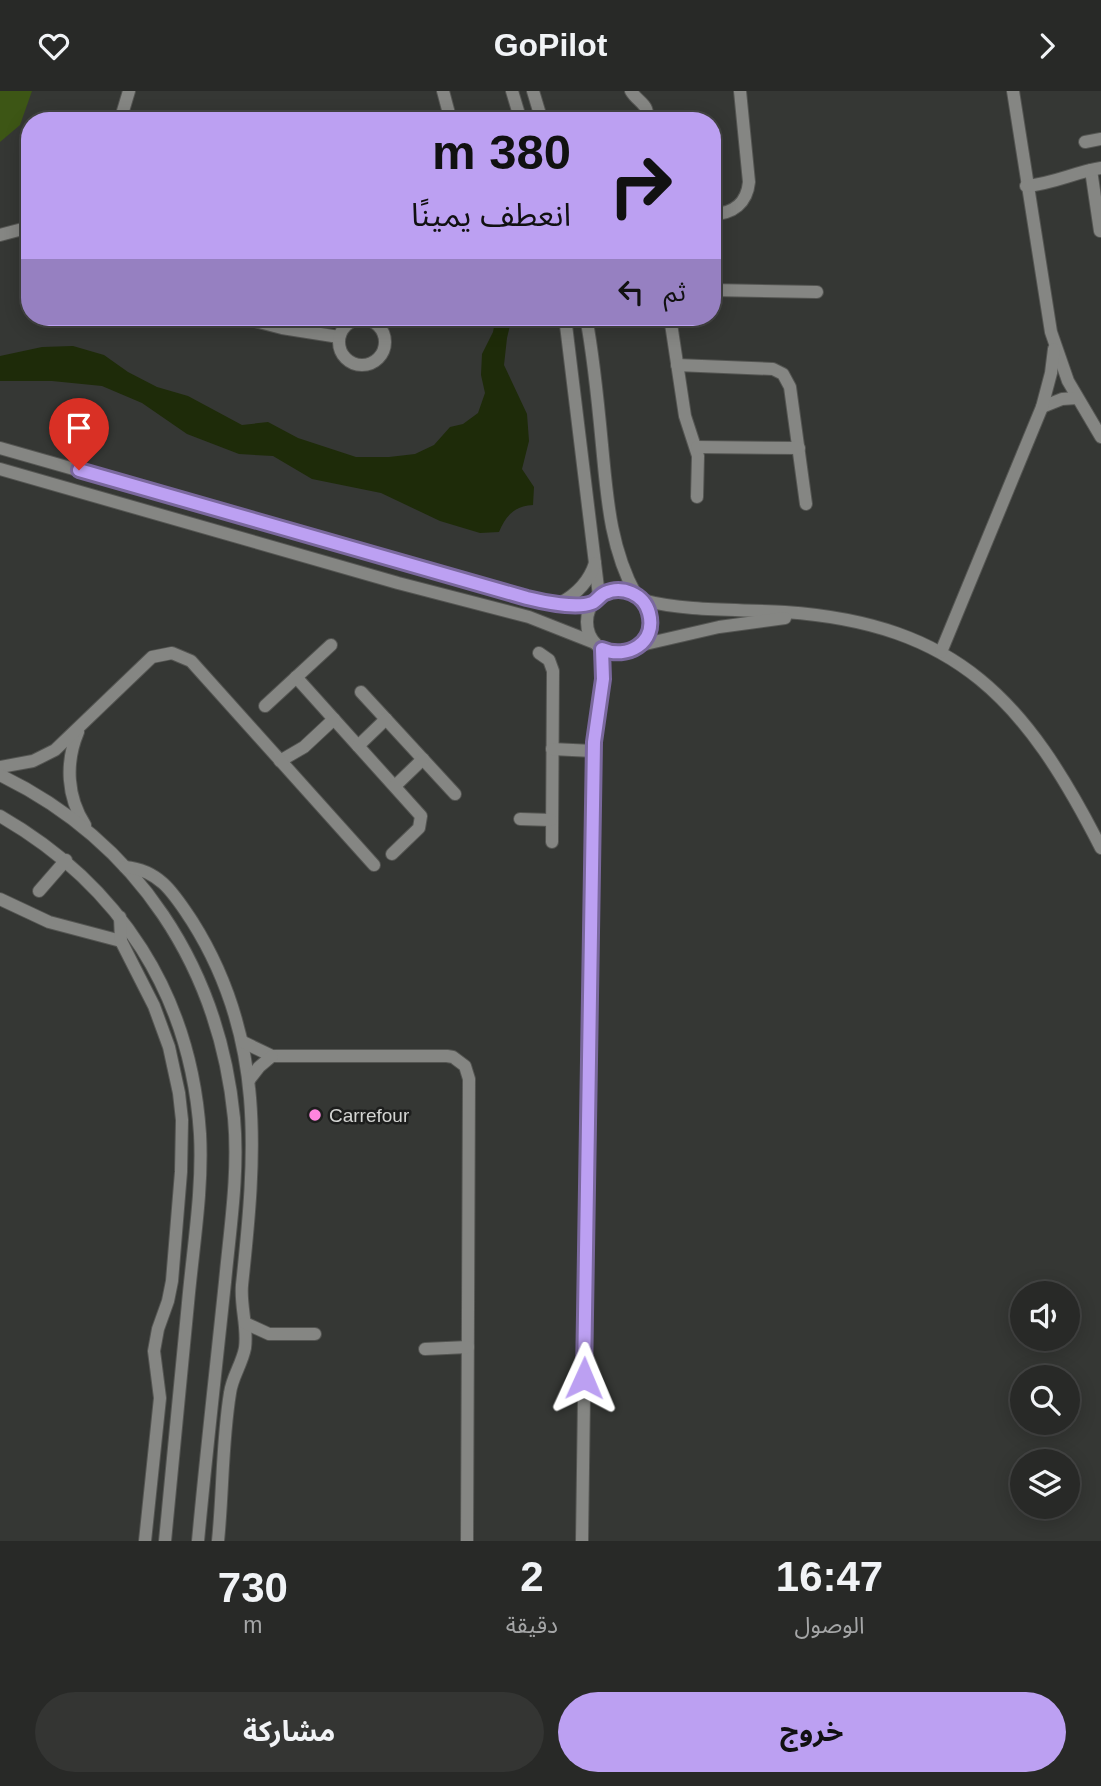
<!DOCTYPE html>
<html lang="ar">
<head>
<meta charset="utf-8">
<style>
	:root { --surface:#282927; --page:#343533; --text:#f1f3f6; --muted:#a5a6a7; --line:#444544; --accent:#bca0f2 }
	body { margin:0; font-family:Helvetica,"Noto Sans Arabic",sans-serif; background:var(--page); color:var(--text); direction:rtl; height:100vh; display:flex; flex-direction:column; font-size:26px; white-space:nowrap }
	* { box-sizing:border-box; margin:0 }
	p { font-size:23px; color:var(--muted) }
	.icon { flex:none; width:38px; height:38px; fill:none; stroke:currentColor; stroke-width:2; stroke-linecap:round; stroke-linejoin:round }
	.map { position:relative; height:1450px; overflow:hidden; direction:ltr }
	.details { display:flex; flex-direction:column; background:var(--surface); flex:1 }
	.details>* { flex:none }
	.top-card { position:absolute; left:21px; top:21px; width:700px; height:214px; border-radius:28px; box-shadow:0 4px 18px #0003,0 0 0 2px var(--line); direction:rtl; background:#bca0f2; color:#111; overflow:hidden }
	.tools { position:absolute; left:1010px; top:1190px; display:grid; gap:14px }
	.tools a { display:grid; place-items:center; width:70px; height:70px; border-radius:50%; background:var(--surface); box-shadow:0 4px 18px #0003,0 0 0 2px var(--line); font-size:35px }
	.pin { position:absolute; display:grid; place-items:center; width:60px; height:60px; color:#fff; margin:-72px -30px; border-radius:50% 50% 50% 0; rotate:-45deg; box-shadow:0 0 7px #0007 }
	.pin .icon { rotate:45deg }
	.me { position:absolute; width:77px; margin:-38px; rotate:1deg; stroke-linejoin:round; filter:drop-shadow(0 0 5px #0008) }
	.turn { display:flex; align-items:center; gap:24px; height:147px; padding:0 35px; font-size:32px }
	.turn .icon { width:91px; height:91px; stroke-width:2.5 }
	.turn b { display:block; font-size:49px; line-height:60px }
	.then { display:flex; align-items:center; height:66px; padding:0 35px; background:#0003; gap:14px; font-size:26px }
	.eta { display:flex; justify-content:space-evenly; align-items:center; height:119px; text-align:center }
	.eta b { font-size:42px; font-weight:700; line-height:49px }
	.cta { display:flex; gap:14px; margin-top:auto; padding:14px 35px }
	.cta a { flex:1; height:80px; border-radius:42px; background:var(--accent); color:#111; font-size:28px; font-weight:700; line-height:80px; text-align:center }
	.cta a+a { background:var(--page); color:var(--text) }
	header { display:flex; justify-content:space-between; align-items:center; height:91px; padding:0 35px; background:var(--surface); font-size:32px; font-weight:700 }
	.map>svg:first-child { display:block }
</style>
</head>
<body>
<header><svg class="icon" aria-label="forward" viewBox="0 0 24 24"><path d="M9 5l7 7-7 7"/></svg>GoPilot<svg class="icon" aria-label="heart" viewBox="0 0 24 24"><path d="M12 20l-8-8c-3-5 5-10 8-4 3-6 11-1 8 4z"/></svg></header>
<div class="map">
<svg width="1101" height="1450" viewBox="0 0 1101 1450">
	<rect width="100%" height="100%" fill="#353734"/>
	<path fill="#3d5615" d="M 0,0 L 32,0 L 20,34 L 0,51 Z"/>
	<path fill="#1e2b09" d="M 496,226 L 512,226 L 507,247 L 504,274 L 527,323 L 529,350 L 522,378 L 534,396 L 533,414 C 515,415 506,424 499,441 L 480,442 L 440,430 L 381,402 L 312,388 L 273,365 L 239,363 L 187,343 L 142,312 L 102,295 L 52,290 L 0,290 L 0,265 L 42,256 L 73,255 L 104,264 L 128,281 L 157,296 L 188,305 L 242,334 L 268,331 L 298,347 L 356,366 L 389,366 L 415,363 L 434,354 L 450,336 L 463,333 L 478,322 L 485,302 L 481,284 L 482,263 L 493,241 Z"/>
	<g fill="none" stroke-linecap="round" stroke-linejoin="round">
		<defs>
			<g id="minor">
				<path d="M 443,0 L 451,30"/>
				<path d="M 512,0 L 521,30"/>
				<path d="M 533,0 L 542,30"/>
				<path d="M 631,0 C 638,12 652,14 645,30"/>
				<path d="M 1013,0 L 1051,241 L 1068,290 L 1101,346"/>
				<path d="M 120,30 L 129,0"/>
				<path d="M 1085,51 L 1101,48"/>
				<path d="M 1091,79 L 1100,140"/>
				<path d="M 1026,95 C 1053,93 1075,81 1101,77"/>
				<path d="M 712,123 C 733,123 747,112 749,91 L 740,0"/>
				<path d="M 0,144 L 30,136"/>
				<path d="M 712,199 L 817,201"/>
				<path d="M 240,226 L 282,237 L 339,246"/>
				<path d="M 565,226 L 599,505"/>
				<path d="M 586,226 C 594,268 598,311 602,354 C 607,406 610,457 636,504"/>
				<path d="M 670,226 L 685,325 L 698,365 L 697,406"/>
				<circle cx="362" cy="251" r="23"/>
				<path d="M 677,274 L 773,278 L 783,283 L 790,296 L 806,413"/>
				<path d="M 1042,316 L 1062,308 L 1077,307"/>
				<path d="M 697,356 L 799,357"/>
				<path d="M 0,357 L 527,507 L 560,513 L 593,512"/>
				<path d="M 0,378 L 398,492 L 529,526 L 595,552"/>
				<circle cx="619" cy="531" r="32"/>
				<path d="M 642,509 C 689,521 737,518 785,521 C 958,533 1026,610 1101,757"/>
				<path d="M 560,512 C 577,503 589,491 595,472"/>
				<path d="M 641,554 L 719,536 L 785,527"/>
				<path d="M 941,561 L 1042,316 L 1051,282 L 1054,258"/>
				<path d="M 539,562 L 549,569 L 553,580 L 552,751"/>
				<path d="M 296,586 L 421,725 L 419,737 L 392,763"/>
				<path d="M 361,601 L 455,703"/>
				<path d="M 265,615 L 331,554"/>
				<path d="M 78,641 C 65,672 67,706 85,734"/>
				<path d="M 358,655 L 386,628"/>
				<path d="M 552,658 L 593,660"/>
				<path d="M 280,670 L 304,656 L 334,628"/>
				<path d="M 0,676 L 33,670 L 55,659 L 152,566 L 172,562 L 191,570 L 374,774"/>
				<path d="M 0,684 C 138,751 219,876 234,1027 C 239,1082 230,1137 225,1191 C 216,1277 206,1364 198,1450"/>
				<path d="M 395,695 L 423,668"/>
				<path d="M 0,725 C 120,794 191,904 200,1043 C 203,1099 193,1156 188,1212 C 180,1291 173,1371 165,1450"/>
				<path d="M 520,728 L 551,729"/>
				<path d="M 125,776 C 160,779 174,803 192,830 C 266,947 256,1063 242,1194 C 240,1215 248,1236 245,1257 C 242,1273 232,1286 230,1302 C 222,1351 223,1401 218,1450"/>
				<path d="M 39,800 L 66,769"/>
				<path d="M 0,808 L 49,831 L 121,850"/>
				<path d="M 120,826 L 121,850 L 154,915 L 169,956 L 179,1002 L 182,1029 L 181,1081 L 172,1190 L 168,1210 L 158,1238 L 154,1260 L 160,1307 L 145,1450"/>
				<path d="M 243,951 L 272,965 L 447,965 L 453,966 L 465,975 L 469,988 L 467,1450"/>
				<path d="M 249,989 L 259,976 L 272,965"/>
				<path d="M 245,1232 L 269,1243 L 315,1243"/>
				<path d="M 425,1258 L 468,1256"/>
				<path d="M 582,1450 L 593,660 L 603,588 L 602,558"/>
			</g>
		</defs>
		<use href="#minor" stroke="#545552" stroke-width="14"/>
		<use href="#minor" stroke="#858683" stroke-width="12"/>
	</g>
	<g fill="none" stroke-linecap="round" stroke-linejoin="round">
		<defs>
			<path id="route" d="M 79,379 L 527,507 C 543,511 577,518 592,512 C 597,510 600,504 605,502 C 622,494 644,503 649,522 C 657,552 627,569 602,558 L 603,588 L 594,651 L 584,1287"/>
		</defs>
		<use href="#route" stroke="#7a689d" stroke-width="18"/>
		<use href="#route" stroke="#bca0f2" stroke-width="12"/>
	</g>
	<circle fill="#ff85de" stroke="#1d1e1d" stroke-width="2.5" cx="315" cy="1024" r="7"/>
	<g text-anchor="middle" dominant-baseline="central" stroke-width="5" stroke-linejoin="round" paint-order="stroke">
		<g font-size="19" fill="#d4d5d3" stroke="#1d1e1d" text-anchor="start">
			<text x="329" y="1024">Carrefour</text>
		</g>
	</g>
</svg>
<div class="tools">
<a><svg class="icon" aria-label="sound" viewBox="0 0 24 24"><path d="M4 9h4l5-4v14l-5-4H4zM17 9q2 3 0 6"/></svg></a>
<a><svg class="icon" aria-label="search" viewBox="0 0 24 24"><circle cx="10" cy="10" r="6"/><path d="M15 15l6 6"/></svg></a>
<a><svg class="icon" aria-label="layers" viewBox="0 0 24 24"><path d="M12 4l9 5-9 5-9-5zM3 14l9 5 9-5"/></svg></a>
</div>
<div class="pin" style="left:79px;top:379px;background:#d93025"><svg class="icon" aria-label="arrive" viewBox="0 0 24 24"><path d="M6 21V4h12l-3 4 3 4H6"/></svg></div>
<svg class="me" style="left:584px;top:1287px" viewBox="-20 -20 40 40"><path d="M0-17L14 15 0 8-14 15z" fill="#bca0f2" stroke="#fff" stroke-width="4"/></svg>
<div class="top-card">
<div class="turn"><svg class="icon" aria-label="right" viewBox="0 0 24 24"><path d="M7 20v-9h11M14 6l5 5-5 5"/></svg><div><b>380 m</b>انعطف يمينًا</div></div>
<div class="then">ثم<svg class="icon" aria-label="left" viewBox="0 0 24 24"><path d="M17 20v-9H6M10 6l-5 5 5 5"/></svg></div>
</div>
</div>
<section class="details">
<div class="eta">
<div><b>16:47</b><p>الوصول</p></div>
<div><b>2</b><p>دقيقة</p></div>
<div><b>730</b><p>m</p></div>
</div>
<div class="cta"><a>خروج</a><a>مشاركة</a></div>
</section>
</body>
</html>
